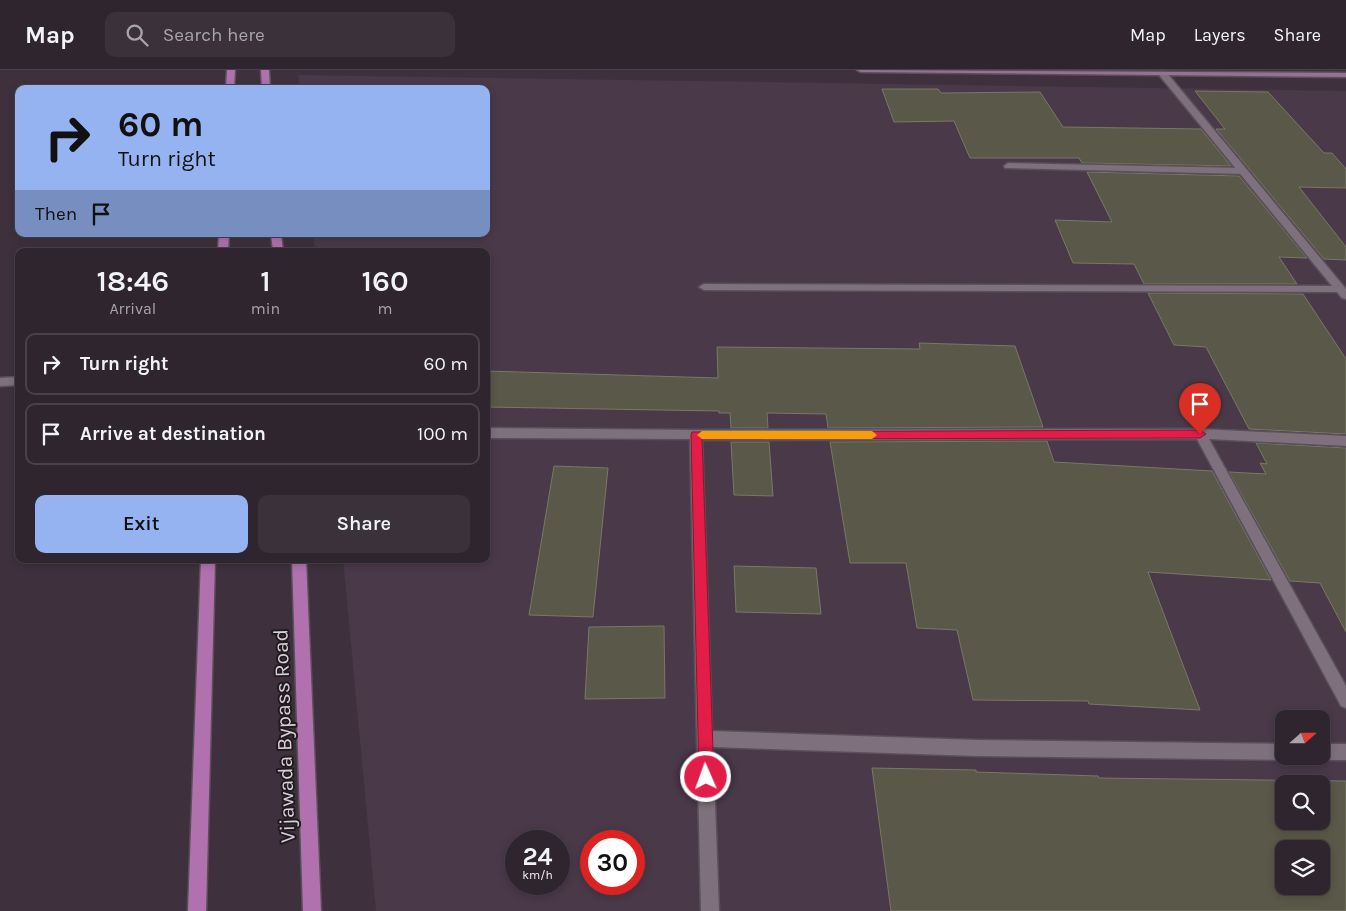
<!DOCTYPE html>
<html lang="en">
<head>
<meta charset="utf-8">
<style>
	:root { --surface:#2e252e; --page:#3a313a; --text:#f1f3f6; --muted:#a7a5aa; --line:#49424a; --accent:#95b2f1 }
	body { margin:0; font-family:Karla,sans-serif; background:var(--page); color:var(--text); height:100vh; display:flex; flex-direction:column; font-size:19px; white-space:nowrap }
	* { box-sizing:border-box; margin:0 }
	p { font-size:16px; color:var(--muted) }
	.icon { flex:none; width:28px; height:28px; fill:none; stroke:currentColor; stroke-width:2; stroke-linecap:round; stroke-linejoin:round }
	.map { position:relative; flex:1; overflow:hidden }
	.side { position:absolute; left:15px; top:178px; width:475px; height:315px; display:flex; flex-direction:column; background:var(--surface); border-radius:10px; box-shadow:0 2px 8px #0003,0 0 0 1px var(--line) }
	.side>* { flex:none }
	.top-card { position:absolute; left:15px; top:15px; width:475px; height:152px; border-radius:10px; box-shadow:0 2px 8px #0003,0 0 0 1px var(--line); background:#95b2f1; color:#111; overflow:hidden }
	.needle { width:32px; rotate:69deg }
	.controls { position:absolute; left:1275px; top:640px; display:grid; gap:10px }
	.controls a { display:grid; place-items:center; width:55px; height:55px; border-radius:10px; background:var(--surface); box-shadow:0 2px 8px #0003,0 0 0 1px var(--line); font-size:25px }
	.speed { position:absolute; left:505px; top:760px; display:flex; gap:10px; font-size:25px; font-weight:700; text-align:center }
	.speed>* { display:grid; place-content:center; width:65px; height:65px; border-radius:50%; background:var(--surface); box-shadow:0 2px 8px #0003,0 0 0 1px var(--line); line-height:1 }
	.speed small { font-size:12px; font-weight:400 }
	.speed .limit { border:8px solid #d22; background:#fff; color:#111 }
	.pin { position:absolute; display:grid; place-items:center; width:42px; height:42px; color:#fff; margin:-51px -21px; border-radius:50% 50% 50% 0; rotate:-45deg; box-shadow:0 0 5px #0007 }
	.pin .icon { rotate:45deg }
	.me { position:absolute; width:55px; margin:-28px; rotate:358deg; stroke-linejoin:round; filter:drop-shadow(0 0 4px #0008) }
	.turn { display:flex; align-items:center; gap:18px; height:105px; padding:0 20px; font-size:22px }
	.turn .icon { width:65px; height:65px; stroke-width:2.5 }
	.turn b { display:block; font-size:35px; line-height:42px }
	.then { display:flex; align-items:center; height:48px; padding:0 20px; background:#0003; gap:10px; font-size:19px }
	.eta { display:flex; justify-content:space-evenly; align-items:center; height:85px; text-align:center }
	.eta b { font-size:30px; font-weight:600; line-height:35px }
	.primary-button { display:flex; gap:10px; margin-top:auto; padding:10px 20px }
	.primary-button a { flex:1; height:58px; border-radius:10px; background:var(--accent); color:#111; font-size:20px; font-weight:600; line-height:58px; text-align:center }
	.primary-button a+a { background:var(--page); color:var(--text) }
	ul { padding:0; list-style:none }
	li { display:flex; align-items:center; gap:15px; height:62px; margin:0 10px 8px; padding:0 10px; border:2px solid var(--line); border-radius:10px }
	li div { flex:1 }
	li b { display:block; font-size:19px }
	li em { font-style:normal }
	header { display:flex; align-items:center; gap:30px; box-sizing:border-box; height:70px; padding:0 25px; background:var(--surface); border-bottom:1px solid var(--line) }
	header strong { font-size:24px }
	nav { display:flex; gap:28px; margin-inline-start:auto; font-size:18px }
	.search { width:350px; height:45px; background:var(--page); display:flex; align-items:center; gap:12px; box-sizing:border-box; padding:0 18px; border-radius:10px; color:var(--muted); font-size:19px }
	.map>svg:first-child { display:block }
</style>
</head>
<body>
<header>
<strong>Map</strong>
<div class="search"><svg class="icon" aria-label="search" viewBox="0 0 24 24"><circle cx="10" cy="10" r="6"/><path d="M15 15l6 6"/></svg>Search here</div>
<nav><a>Map</a><a>Layers</a><a>Share</a></nav>
</header>
<div class="map">
<svg width="1346" height="841" viewBox="0 0 1346 841">
	<rect width="100%" height="100%" fill="#3e313d"/>
	<path fill="#4a3949" fill-rule="evenodd" d="M 298,5 L 1346,21 L 1346,841 L 376,841 L 343,489 L 486,489 L 486,181 L 315,181 L 313,164 L 486,164 L 486,19 L 300,19 ZM 1284,649 L 1321,649 L 1321,686 L 1284,686 ZM 1284,714 L 1321,714 L 1321,751 L 1284,751 ZM 516,771 L 559,771 L 559,814 L 516,814 ZM 591,771 L 634,771 L 634,814 L 591,814 ZM 1284,779 L 1321,779 L 1321,816 L 1284,816 Z"/>
	<g fill="#5a5848" stroke="#797866" fill-rule="evenodd">
		<path d="M 882,19 L 938,19 L 941,23 L 1040,22 L 1063,57 L 1201,59 L 1231,96 L 1082,93 L 1079,88 L 970,88 L 954,51 L 894,52 Z"/>
		<path d="M 1195,21 L 1268,22 L 1324,83 L 1332,83 L 1346,99 L 1346,118 L 1299,117 L 1346,177 L 1346,190 L 1324,189 L 1216,59 L 1225,59 Z"/>
		<path d="M 1087,102 L 1239,106 L 1307,188 L 1279,187 L 1297,214 L 1144,214 L 1134,194 L 1073,193 L 1055,150 L 1112,152 Z"/>
		<path d="M 1148,223 L 1303,224 L 1346,289 L 1346,364 L 1249,359 L 1206,277 L 1174,275 Z"/>
		<path d="M 919,273 L 1015,276 L 1043,357 L 828,358 L 826,344 L 767,343 L 768,358 L 731,358 L 730,343 L 719,343 L 719,341 L 486,337 L 486,301 L 718,308 L 717,277 L 920,279 Z"/>
		<path d="M 1047,371 L 1054,392 L 1212,401 L 1271,510 L 1148,502 L 1200,640 L 1089,634 L 1088,631 L 973,630 L 957,560 L 917,558 L 906,493 L 850,493 L 830,372 Z"/>
		<path d="M 731,372 L 769,372 L 773,426 L 734,425 Z"/>
		<path d="M 1256,373 L 1346,378 L 1346,562 L 1320,513 L 1290,511 L 1229,402 L 1266,404 L 1260,393 L 1267,394 Z"/>
		<path d="M 554,396 L 608,398 L 593,547 L 529,545 Z"/>
		<path d="M 734,496 L 816,498 L 821,544 L 736,542 Z"/>
		<path d="M 664,556 L 665,628 L 585,629 L 589,557 Z"/>
		<path d="M 872,698 L 976,700 L 976,702 L 1098,706 L 1099,708 L 1346,711 L 1346,841 L 891,841 ZM 1284,714 L 1321,714 L 1321,751 L 1284,751 ZM 1284,779 L 1321,779 L 1321,816 L 1284,816 Z"/>
	</g>
	<g fill="none" stroke-linecap="round" stroke-linejoin="round">
		<defs>
			<path id="lane" d="M 1008,93 L 1243,98 L 1247,101 L 1243,104 L 1005,98 L 1004,96 Z"/>
			<g id="street">
				<path d="M 1160,2 L 1166,2 L 1346,219 L 1346,229 L 1342,228 L 1337,222 L 704,220 L 699,217 L 704,214 L 1332,216 L 1160,6 Z"/>
				<path d="M 19,307 L 19,315 L 0,316 L 0,308 Z"/>
				<path d="M 486,358 L 696,360 L 1200,359 L 1346,366 L 1346,376 L 1209,369 L 1346,616 L 1346,638 L 1341,636 L 1197,369 L 702,370 L 712,661 L 977,670 L 1284,674 L 1284,686 L 1290,686 L 1284,690 L 977,686 L 713,677 L 719,841 L 701,841 L 690,369 L 486,368 Z"/>
				<path d="M 1321,674 L 1346,674 L 1346,690 L 1321,690 L 1315,688 L 1321,686 Z"/>
			</g>
			<path id="secondary" d="M 857,0 L 1346,3 L 1346,7 L 861,2 Z"/>
			<g id="primary">
				<path d="M 227,0 L 235,0 L 234,19 L 226,19 Z"/>
				<path d="M 261,0 L 269,0 L 270,19 L 262,19 Z"/>
				<path d="M 219,164 L 229,164 L 228,181 L 218,181 Z"/>
				<path d="M 271,164 L 281,164 L 283,181 L 273,181 Z"/>
				<path d="M 201,489 L 215,489 L 206,841 L 188,841 Z"/>
				<path d="M 292,489 L 306,489 L 321,841 L 303,841 Z"/>
			</g>
		</defs>
		<use href="#lane" stroke="#5a505a" stroke-width="3"/>
		<use href="#street" stroke="#5a505a" stroke-width="3"/>
		<use href="#secondary" stroke="#5a505a" stroke-width="3"/>
		<use href="#primary" stroke="#5a505a" stroke-width="3"/>
		<use href="#lane" fill="#7e707d" fill-rule="evenodd"/>
		<use href="#street" fill="#7e707d" fill-rule="evenodd"/>
		<use href="#secondary" fill="#977095" fill-rule="evenodd"/>
		<use href="#primary" fill="#b071ae" fill-rule="evenodd"/>
	</g>
	<path fill="#e11d48" stroke="#92132f" d="M 1200,360 L 1206,364 L 1200,368 L 702,369 L 714,707 L 712,712 L 706,715 L 701,712 L 699,707 L 691,365 L 692,362 Z"/>
	<path fill="#f59e0b" d="M 702,361 L 872,361 L 877,365 L 872,369 L 702,369 L 697,365 Z"/>
	<g text-anchor="middle" dominant-baseline="central" stroke-width="4" stroke-linejoin="round" paint-order="stroke">
		<g font-size="21" fill="#d7cfd7" stroke="#211b21">
			<text transform="translate(284 666) rotate(-92)">Vijawada Bypass Road</text>
		</g>
	</g>
</svg>
<div class="controls">
<a><svg class="needle" viewBox="-14 -14 28 28"><path d="M0-13l5 13h-10z" fill="#e53935"/><path d="M0 13l5-13h-10z" fill="#a7a5aa"/></svg></a>
<a><svg class="icon" aria-label="search" viewBox="0 0 24 24"><circle cx="10" cy="10" r="6"/><path d="M15 15l6 6"/></svg></a>
<a><svg class="icon" aria-label="layers" viewBox="0 0 24 24"><path d="M12 4l9 5-9 5-9-5zM3 14l9 5 9-5"/></svg></a>
</div>
<div class="speed"><div>24<small>km/h</small></div><div class="limit">30</div></div>
<div class="pin" style="left:1200px;top:364px;background:#d93025"><svg class="icon" aria-label="arrive" viewBox="0 0 24 24"><path d="M6 21V4h12l-3 4 3 4H6"/></svg></div>
<svg class="me" style="left:706px;top:707px" viewBox="-20 -20 40 40"><circle r="17" fill="#e11d48" stroke="#fff" stroke-width="3"/><path d="M0-11L8 9 0 5-8 9z" fill="#fff"/></svg>
<div class="top-card">
<div class="turn"><svg class="icon" aria-label="right" viewBox="0 0 24 24"><path d="M7 20v-9h11M14 6l5 5-5 5"/></svg><div><b>60 m</b>Turn right</div></div>
<div class="then">Then<svg class="icon" aria-label="arrive" viewBox="0 0 24 24"><path d="M6 21V4h12l-3 4 3 4H6"/></svg></div>
</div>
<section class="side">
<div class="eta">
<div><b>18:46</b><p>Arrival</p></div>
<div><b>1</b><p>min</p></div>
<div><b>160</b><p>m</p></div>
</div>
<ul>
<li><svg class="icon" aria-label="right" viewBox="0 0 24 24"><path d="M7 20v-9h11M14 6l5 5-5 5"/></svg><div><b>Turn right</b></div><em>60 m</em></li>
<li><svg class="icon" aria-label="arrive" viewBox="0 0 24 24"><path d="M6 21V4h12l-3 4 3 4H6"/></svg><div><b>Arrive at destination</b></div><em>100 m</em></li>
</ul>
<div class="primary-button"><a>Exit</a><a>Share</a></div>
</section>
</div>
</body>
</html>
